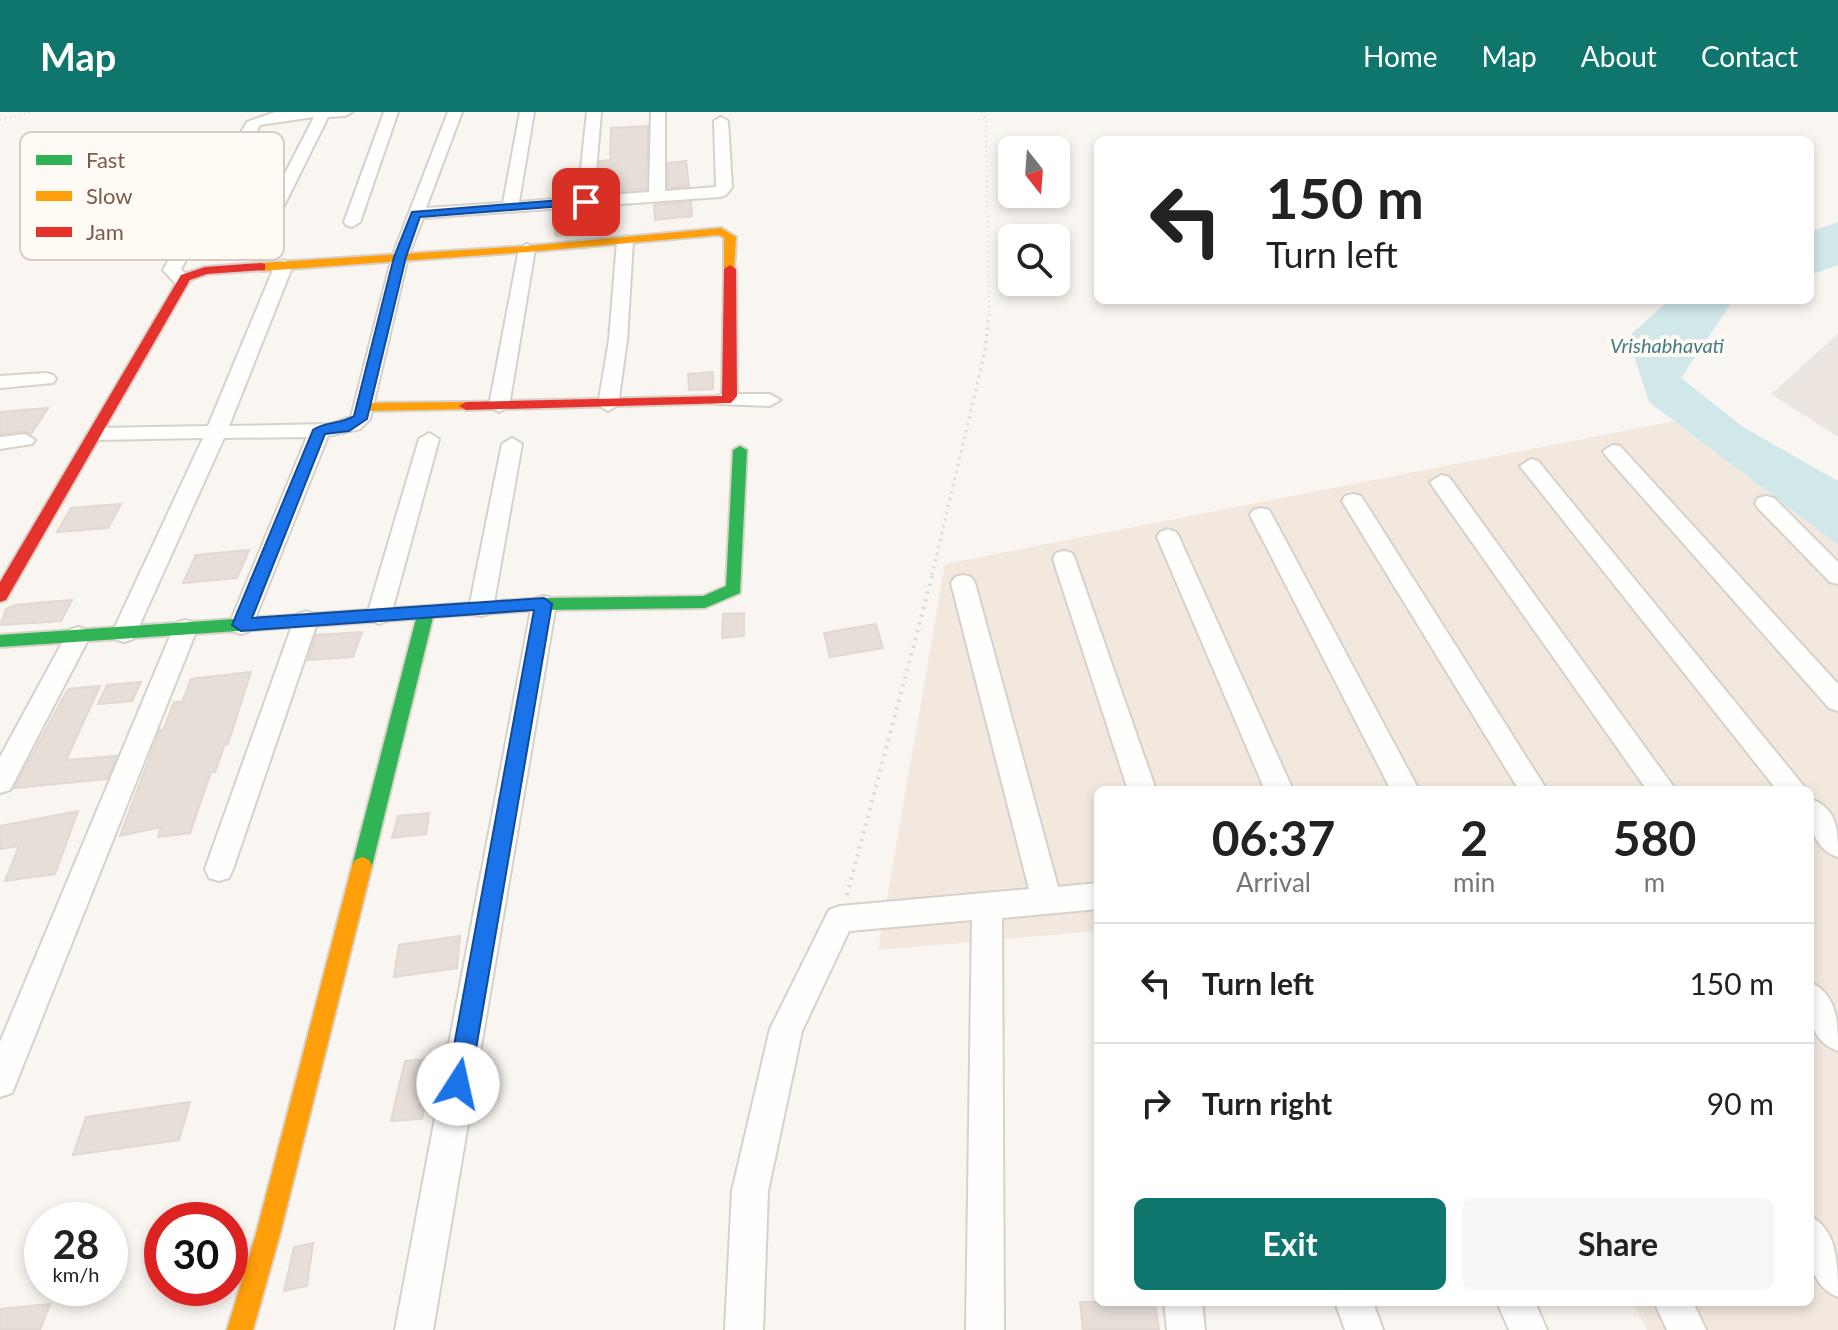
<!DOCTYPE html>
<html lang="en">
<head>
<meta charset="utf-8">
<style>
	:root { --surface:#fff; --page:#f6f6f6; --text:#222; --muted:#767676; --line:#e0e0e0; --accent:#0f766e }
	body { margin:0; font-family:Lato,sans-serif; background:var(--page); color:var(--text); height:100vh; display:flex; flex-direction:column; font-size:30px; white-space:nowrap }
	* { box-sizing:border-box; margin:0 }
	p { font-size:26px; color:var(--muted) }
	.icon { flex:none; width:44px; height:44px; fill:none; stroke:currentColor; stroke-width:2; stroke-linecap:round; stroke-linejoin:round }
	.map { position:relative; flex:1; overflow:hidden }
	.drawer { position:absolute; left:1094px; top:674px; width:720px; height:520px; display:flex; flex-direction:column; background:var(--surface); border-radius:12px; box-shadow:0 4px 12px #0003 }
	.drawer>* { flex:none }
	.banner { position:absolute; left:1094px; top:24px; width:720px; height:168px; border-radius:12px; box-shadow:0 4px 12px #0003; background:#fff; color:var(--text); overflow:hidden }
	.needle { width:52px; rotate:163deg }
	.tools { position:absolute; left:998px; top:24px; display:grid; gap:16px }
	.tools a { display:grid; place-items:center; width:72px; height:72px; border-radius:12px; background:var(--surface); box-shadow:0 4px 12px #0003; font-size:40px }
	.speed { position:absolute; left:24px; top:1090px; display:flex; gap:16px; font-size:40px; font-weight:700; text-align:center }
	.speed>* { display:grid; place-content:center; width:104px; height:104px; border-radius:50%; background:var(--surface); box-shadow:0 4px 12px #0003; line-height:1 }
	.speed small { font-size:20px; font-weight:400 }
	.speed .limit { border:12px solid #d22; background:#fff; color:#111 }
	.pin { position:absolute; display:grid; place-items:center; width:68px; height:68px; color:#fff; margin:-34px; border-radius:16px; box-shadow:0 4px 12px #0006 }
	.me { position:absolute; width:88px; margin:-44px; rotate:10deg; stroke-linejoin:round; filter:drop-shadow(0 0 6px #0008) }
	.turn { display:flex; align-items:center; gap:28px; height:168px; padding:0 40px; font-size:36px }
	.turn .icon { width:104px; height:104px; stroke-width:2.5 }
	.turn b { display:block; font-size:56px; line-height:68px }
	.eta { display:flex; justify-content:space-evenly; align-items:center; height:136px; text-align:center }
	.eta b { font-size:48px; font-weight:700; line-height:56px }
	.action { display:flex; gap:16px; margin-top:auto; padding:16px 40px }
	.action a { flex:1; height:92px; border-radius:12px; background:var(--accent); color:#fff; font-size:32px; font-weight:700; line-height:92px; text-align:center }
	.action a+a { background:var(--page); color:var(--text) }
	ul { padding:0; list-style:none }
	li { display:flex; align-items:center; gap:24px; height:120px; padding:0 40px; border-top:2px solid var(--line) }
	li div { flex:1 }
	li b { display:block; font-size:30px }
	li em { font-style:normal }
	header { display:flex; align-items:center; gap:48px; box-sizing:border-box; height:112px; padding:0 40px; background:var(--accent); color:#fff }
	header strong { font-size:38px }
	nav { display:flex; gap:44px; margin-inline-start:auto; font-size:28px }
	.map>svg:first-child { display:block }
</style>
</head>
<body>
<header>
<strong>Map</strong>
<nav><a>Home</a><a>Map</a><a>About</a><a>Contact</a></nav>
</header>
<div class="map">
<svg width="1838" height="1218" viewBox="0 0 1838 1218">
	<rect width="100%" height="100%" fill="#f9f5f0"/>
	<path fill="#f2e8de" d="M 1675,309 L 1838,433 L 1838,1218 L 1647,1218 L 1633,1190 L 1810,1190 L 1810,678 L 1098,678 L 1098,819 L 878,838 L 945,452 Z"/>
	<path fill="#ede5e0" d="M 1838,222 L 1838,325 L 1771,282 Z"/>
	<g fill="#d0e8ea">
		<path d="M 1838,110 L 1838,153 L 1810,163 L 1810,120 Z"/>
		<path d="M 1669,188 L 1738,188 L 1732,190 L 1681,266 L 1743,315 L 1838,369 L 1838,433 L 1649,290 L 1628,225 Z"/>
	</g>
	<g fill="#e6ded7" stroke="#e2d8d2" stroke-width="2">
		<path d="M 648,14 L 646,77 L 597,81 L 600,49 L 610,48 L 611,16 Z"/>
		<path d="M 686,49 L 689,74 L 668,76 L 668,51 Z"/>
		<path d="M 691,90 L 692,104 L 655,108 L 654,93 Z"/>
		<path d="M 581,109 L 584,122 L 556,124 L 553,113 Z"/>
		<path d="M 713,260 L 713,277 L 689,278 L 688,262 Z"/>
		<path d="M 48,296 L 31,322 L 25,319 L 0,322 L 0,300 Z"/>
		<path d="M 121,392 L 108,416 L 57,420 L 71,396 Z"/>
		<path d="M 249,438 L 237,466 L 183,471 L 196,443 Z"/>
		<path d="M 72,488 L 61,509 L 0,513 L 6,497 L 15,493 Z"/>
		<path d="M 744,501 L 744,524 L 722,526 L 723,502 Z"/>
		<path d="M 876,512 L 883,536 L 830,545 L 824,521 Z"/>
		<path d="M 362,520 L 353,545 L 308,548 L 316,523 Z"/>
		<path d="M 251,560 L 228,632 L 225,632 L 215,660 L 211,660 L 190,721 L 158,725 L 161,715 L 120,724 L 160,618 L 163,618 L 174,590 L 182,590 L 191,567 Z"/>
		<path d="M 141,570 L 132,589 L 98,592 L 107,573 Z"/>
		<path d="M 100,574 L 66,648 L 117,644 L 107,667 L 14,676 L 68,577 Z"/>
		<path d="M 78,699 L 55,762 L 5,769 L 19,734 L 0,737 L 0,714 Z"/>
		<path d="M 429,701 L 426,722 L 392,726 L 398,704 Z"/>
		<path d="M 460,824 L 457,856 L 394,865 L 399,833 Z"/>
		<path d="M 435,947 L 422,1007 L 391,1009 L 405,949 Z"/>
		<path d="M 190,990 L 179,1028 L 73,1043 L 86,1005 Z"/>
		<path d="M 313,1131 L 307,1174 L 284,1179 L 294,1135 Z"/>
		<path d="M 1080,1190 L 1155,1190 L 1159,1218 L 1083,1218 Z"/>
		<path d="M 50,1192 L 40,1218 L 0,1218 L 0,1197 Z"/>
	</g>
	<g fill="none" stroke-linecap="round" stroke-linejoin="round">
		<defs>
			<g id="street">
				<path d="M 275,0 L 352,0 L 345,4 L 328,5 L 274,114 L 266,119 L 258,114 L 314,5 L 260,13 L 181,157 L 191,168 L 188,172 L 176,172 L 163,158 L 247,10 Z"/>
				<path d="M 384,0 L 398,0 L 360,110 L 352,115 L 346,113 L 344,110 Z"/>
				<path d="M 448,0 L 462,0 L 426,96 L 503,91 L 520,0 L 534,0 L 519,90 L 578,85 L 587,0 L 601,0 L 594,84 L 649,80 L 651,0 L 665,0 L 665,79 L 716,75 L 714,9 L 721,5 L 728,9 L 732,75 L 726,83 L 720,85 L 423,106 L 408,145 L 370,307 L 360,317 L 328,324 L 250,519 L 241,522 L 232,519 L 229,513 L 307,325 L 224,326 L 136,521 L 133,527 L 124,530 L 115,527 L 112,521 L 203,326 L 97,328 L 87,322 L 97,316 L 208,314 L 275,153 L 284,148 L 293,153 L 229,314 L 330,312 L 351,305 L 392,145 Z"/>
				<path d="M 625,124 L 633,129 L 627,228 L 618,293 L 608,299 L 598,293 L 609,228 L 617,129 Z"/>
				<path d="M 527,132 L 535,137 L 509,294 L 499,300 L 489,294 L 519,137 Z"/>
				<path d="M 46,261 L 53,263 L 56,267 L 53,271 L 0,276 L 0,264 Z"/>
				<path d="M 724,282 L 770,282 L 780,288 L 770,294 L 717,292 L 714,288 L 717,284 Z"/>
				<path d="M 429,321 L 439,327 L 391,503 L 387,509 L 379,512 L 371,509 L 367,503 L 419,327 Z"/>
				<path d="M 25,322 L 35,328 L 32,332 L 0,337 L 0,325 Z"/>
				<path d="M 512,326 L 522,332 L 493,496 L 489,502 L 481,504 L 473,502 L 469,496 L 502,332 Z"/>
				<path d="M 1613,333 L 1620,334 L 1838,572 L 1838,599 L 1829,596 L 1606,344 L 1603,339 Z"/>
				<path d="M 1531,347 L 1538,349 L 1807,678 L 1777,678 L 1524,359 L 1520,354 Z"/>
				<path d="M 1441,363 L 1449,365 L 1676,678 L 1647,678 L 1433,375 L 1430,370 Z"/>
				<path d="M 1353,382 L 1361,384 L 1547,678 L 1519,678 L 1342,389 L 1345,384 Z"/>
				<path d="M 1766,384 L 1774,386 L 1838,450 L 1838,472 L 1830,470 L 1758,396 L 1755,391 L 1758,386 Z"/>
				<path d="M 1261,396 L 1269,398 L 1272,403 L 1419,678 L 1391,678 L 1250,403 L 1253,398 Z"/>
				<path d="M 1168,417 L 1176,420 L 1179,425 L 1293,678 L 1265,678 L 1157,425 L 1160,420 Z"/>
				<path d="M 1064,439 L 1072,441 L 1075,447 L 1156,678 L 1128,678 L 1053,447 L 1056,441 Z"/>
				<path d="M 963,463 L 971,465 L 975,471 L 1058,775 L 1098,771 L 1098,797 L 1002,806 L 1004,1218 L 966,1218 L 972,808 L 849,819 L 802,919 L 768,1079 L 763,1218 L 725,1218 L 732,1079 L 770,917 L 829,798 L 840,794 L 1029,777 L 951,471 L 955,465 Z"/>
				<path d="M 544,484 L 552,486 L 556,492 L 433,1218 L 395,1218 L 532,492 L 536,486 Z"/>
				<path d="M 306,499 L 314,502 L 318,508 L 233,757 L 229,766 L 219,769 L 209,766 L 205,757 L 294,508 L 298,502 Z"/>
				<path d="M 185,508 L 194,511 L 197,517 L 12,981 L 0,985 L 0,930 L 173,517 L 176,511 Z"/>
				<path d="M 78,515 L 87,518 L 90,524 L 10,678 L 0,681 L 0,645 L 69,518 Z"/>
				<path d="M 1810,687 C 1838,696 1838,719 1838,745 C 1811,736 1810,711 1810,687 Z"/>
				<path d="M 1810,870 C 1838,883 1838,911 1838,939 C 1806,927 1810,899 1810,870 Z"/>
				<path d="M 1810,1104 C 1838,1118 1838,1154 1838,1185 C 1804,1171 1810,1135 1810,1104 Z"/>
				<path d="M 1164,1190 L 1202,1190 L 1205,1218 L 1167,1218 Z"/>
				<path d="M 1335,1190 L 1373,1190 L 1383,1218 L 1345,1218 Z"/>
				<path d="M 1497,1190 L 1535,1190 L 1547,1218 L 1509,1218 Z"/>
				<path d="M 1654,1190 L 1693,1190 L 1706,1218 L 1667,1218 Z"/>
			</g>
			<path id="fast" d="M 740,334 L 747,338 L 740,481 L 705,496 L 544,498 L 433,505 L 372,754 L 369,760 L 362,763 L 355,760 L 352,754 L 416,507 L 0,535 L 0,523 L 544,486 L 703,484 L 726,474 L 733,338 Z"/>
			<g id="slow">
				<path d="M 721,116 L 736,125 L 734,160 L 724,157 L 724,126 L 719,123 L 527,140 L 261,159 L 255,155 L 261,151 L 527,134 Z"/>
				<path d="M 466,290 L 473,294 L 471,297 L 364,299 L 357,295 L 364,291 Z"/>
				<path d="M 362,745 L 369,748 L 372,754 L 280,1122 L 253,1218 L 227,1218 L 256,1122 L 352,754 L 355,748 Z"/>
			</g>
			<g id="jam">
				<path d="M 261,151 L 265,152 L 265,158 L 207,162 L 190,168 L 6,488 L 0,490 L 0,470 L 181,163 L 205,155 Z"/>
				<path d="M 730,153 L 736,157 L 737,284 L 731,291 L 466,298 L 459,294 L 466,290 L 722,284 L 724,157 Z"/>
			</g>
		</defs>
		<use href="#street" stroke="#d7d1cb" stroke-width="4"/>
		<use href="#fast" stroke="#d9d2cb" stroke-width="4"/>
		<use href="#slow" stroke="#d9d2cb" stroke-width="4"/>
		<use href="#jam" stroke="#d9d2cb" stroke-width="4"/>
		<g stroke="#dcd5d0" stroke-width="2" stroke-dasharray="1 4" stroke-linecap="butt">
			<path d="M 982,0 L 986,7 L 989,204"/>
			<path d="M 0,8 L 33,0"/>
		</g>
		<path stroke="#dcd5d0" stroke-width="3" stroke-dasharray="2 5" stroke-linecap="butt" d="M 932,463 L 985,239 L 989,202"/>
		<path stroke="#dcd5d0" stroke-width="4" stroke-dasharray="2 6" stroke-linecap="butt" d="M 847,783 L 933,461"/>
		<use href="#street" fill="#fefefd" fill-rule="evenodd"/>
		<use href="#fast" fill="#30b455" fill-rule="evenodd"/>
		<use href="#slow" fill="#ff9f0a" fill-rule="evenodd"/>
		<use href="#jam" fill="#e5322d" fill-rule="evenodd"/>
	</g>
	<path fill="#1a73e8" stroke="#114b97" stroke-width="2" d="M 586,86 L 592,90 L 590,92 L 420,105 L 406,145 L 367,307 L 349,319 L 325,322 L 252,506 L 544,486 L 552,492 L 470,972 L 467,980 L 458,983 L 450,980 L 447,972 L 534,498 L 241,519 L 232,513 L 313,318 C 323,310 341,312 354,304 L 394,145 L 412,100 Z"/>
	<g text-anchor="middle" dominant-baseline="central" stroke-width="8" stroke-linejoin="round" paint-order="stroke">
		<g font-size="20" font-style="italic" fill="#437c86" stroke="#fffaf3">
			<text x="1667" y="233">Vrishabhavati</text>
		</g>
	</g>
	<rect x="20" y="20" width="264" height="128" rx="12" fill="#fffaf3" stroke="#d7cbc1" stroke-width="2"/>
	<rect x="36" y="43" width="36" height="10" fill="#30b455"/>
	<rect x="36" y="79" width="36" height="10" fill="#ff9f0a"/>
	<rect x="36" y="115" width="36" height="10" fill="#e5322d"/>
	<g font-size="22" fill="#7a5c4d">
		<text x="86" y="56">Fast</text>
		<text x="86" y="92">Slow</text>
		<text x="86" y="128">Jam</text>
	</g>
</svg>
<div class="tools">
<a><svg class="needle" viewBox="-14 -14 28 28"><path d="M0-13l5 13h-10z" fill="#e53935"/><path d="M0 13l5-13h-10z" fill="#767676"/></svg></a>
<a><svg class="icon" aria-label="search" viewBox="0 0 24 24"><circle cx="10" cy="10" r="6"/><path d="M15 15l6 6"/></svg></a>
</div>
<div class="speed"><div>28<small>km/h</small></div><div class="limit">30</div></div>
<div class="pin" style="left:586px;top:90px;background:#d93025"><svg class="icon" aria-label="arrive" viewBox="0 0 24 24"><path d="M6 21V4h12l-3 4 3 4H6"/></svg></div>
<svg class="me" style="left:458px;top:972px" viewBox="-20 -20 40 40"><circle r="19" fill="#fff"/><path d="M0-13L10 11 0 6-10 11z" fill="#1a73e8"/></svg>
<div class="banner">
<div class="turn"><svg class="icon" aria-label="left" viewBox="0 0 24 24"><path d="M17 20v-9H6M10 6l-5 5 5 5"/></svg><div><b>150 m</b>Turn left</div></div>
</div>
<section class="drawer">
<div class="eta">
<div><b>06:37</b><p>Arrival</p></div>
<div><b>2</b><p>min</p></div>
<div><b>580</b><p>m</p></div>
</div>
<ul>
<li><svg class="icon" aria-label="left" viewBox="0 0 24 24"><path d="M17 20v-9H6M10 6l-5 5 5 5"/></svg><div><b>Turn left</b></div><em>150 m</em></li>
<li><svg class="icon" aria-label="right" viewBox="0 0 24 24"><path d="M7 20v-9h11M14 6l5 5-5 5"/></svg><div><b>Turn right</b></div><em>90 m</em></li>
</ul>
<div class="action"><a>Exit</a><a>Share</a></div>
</section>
</div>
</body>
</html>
